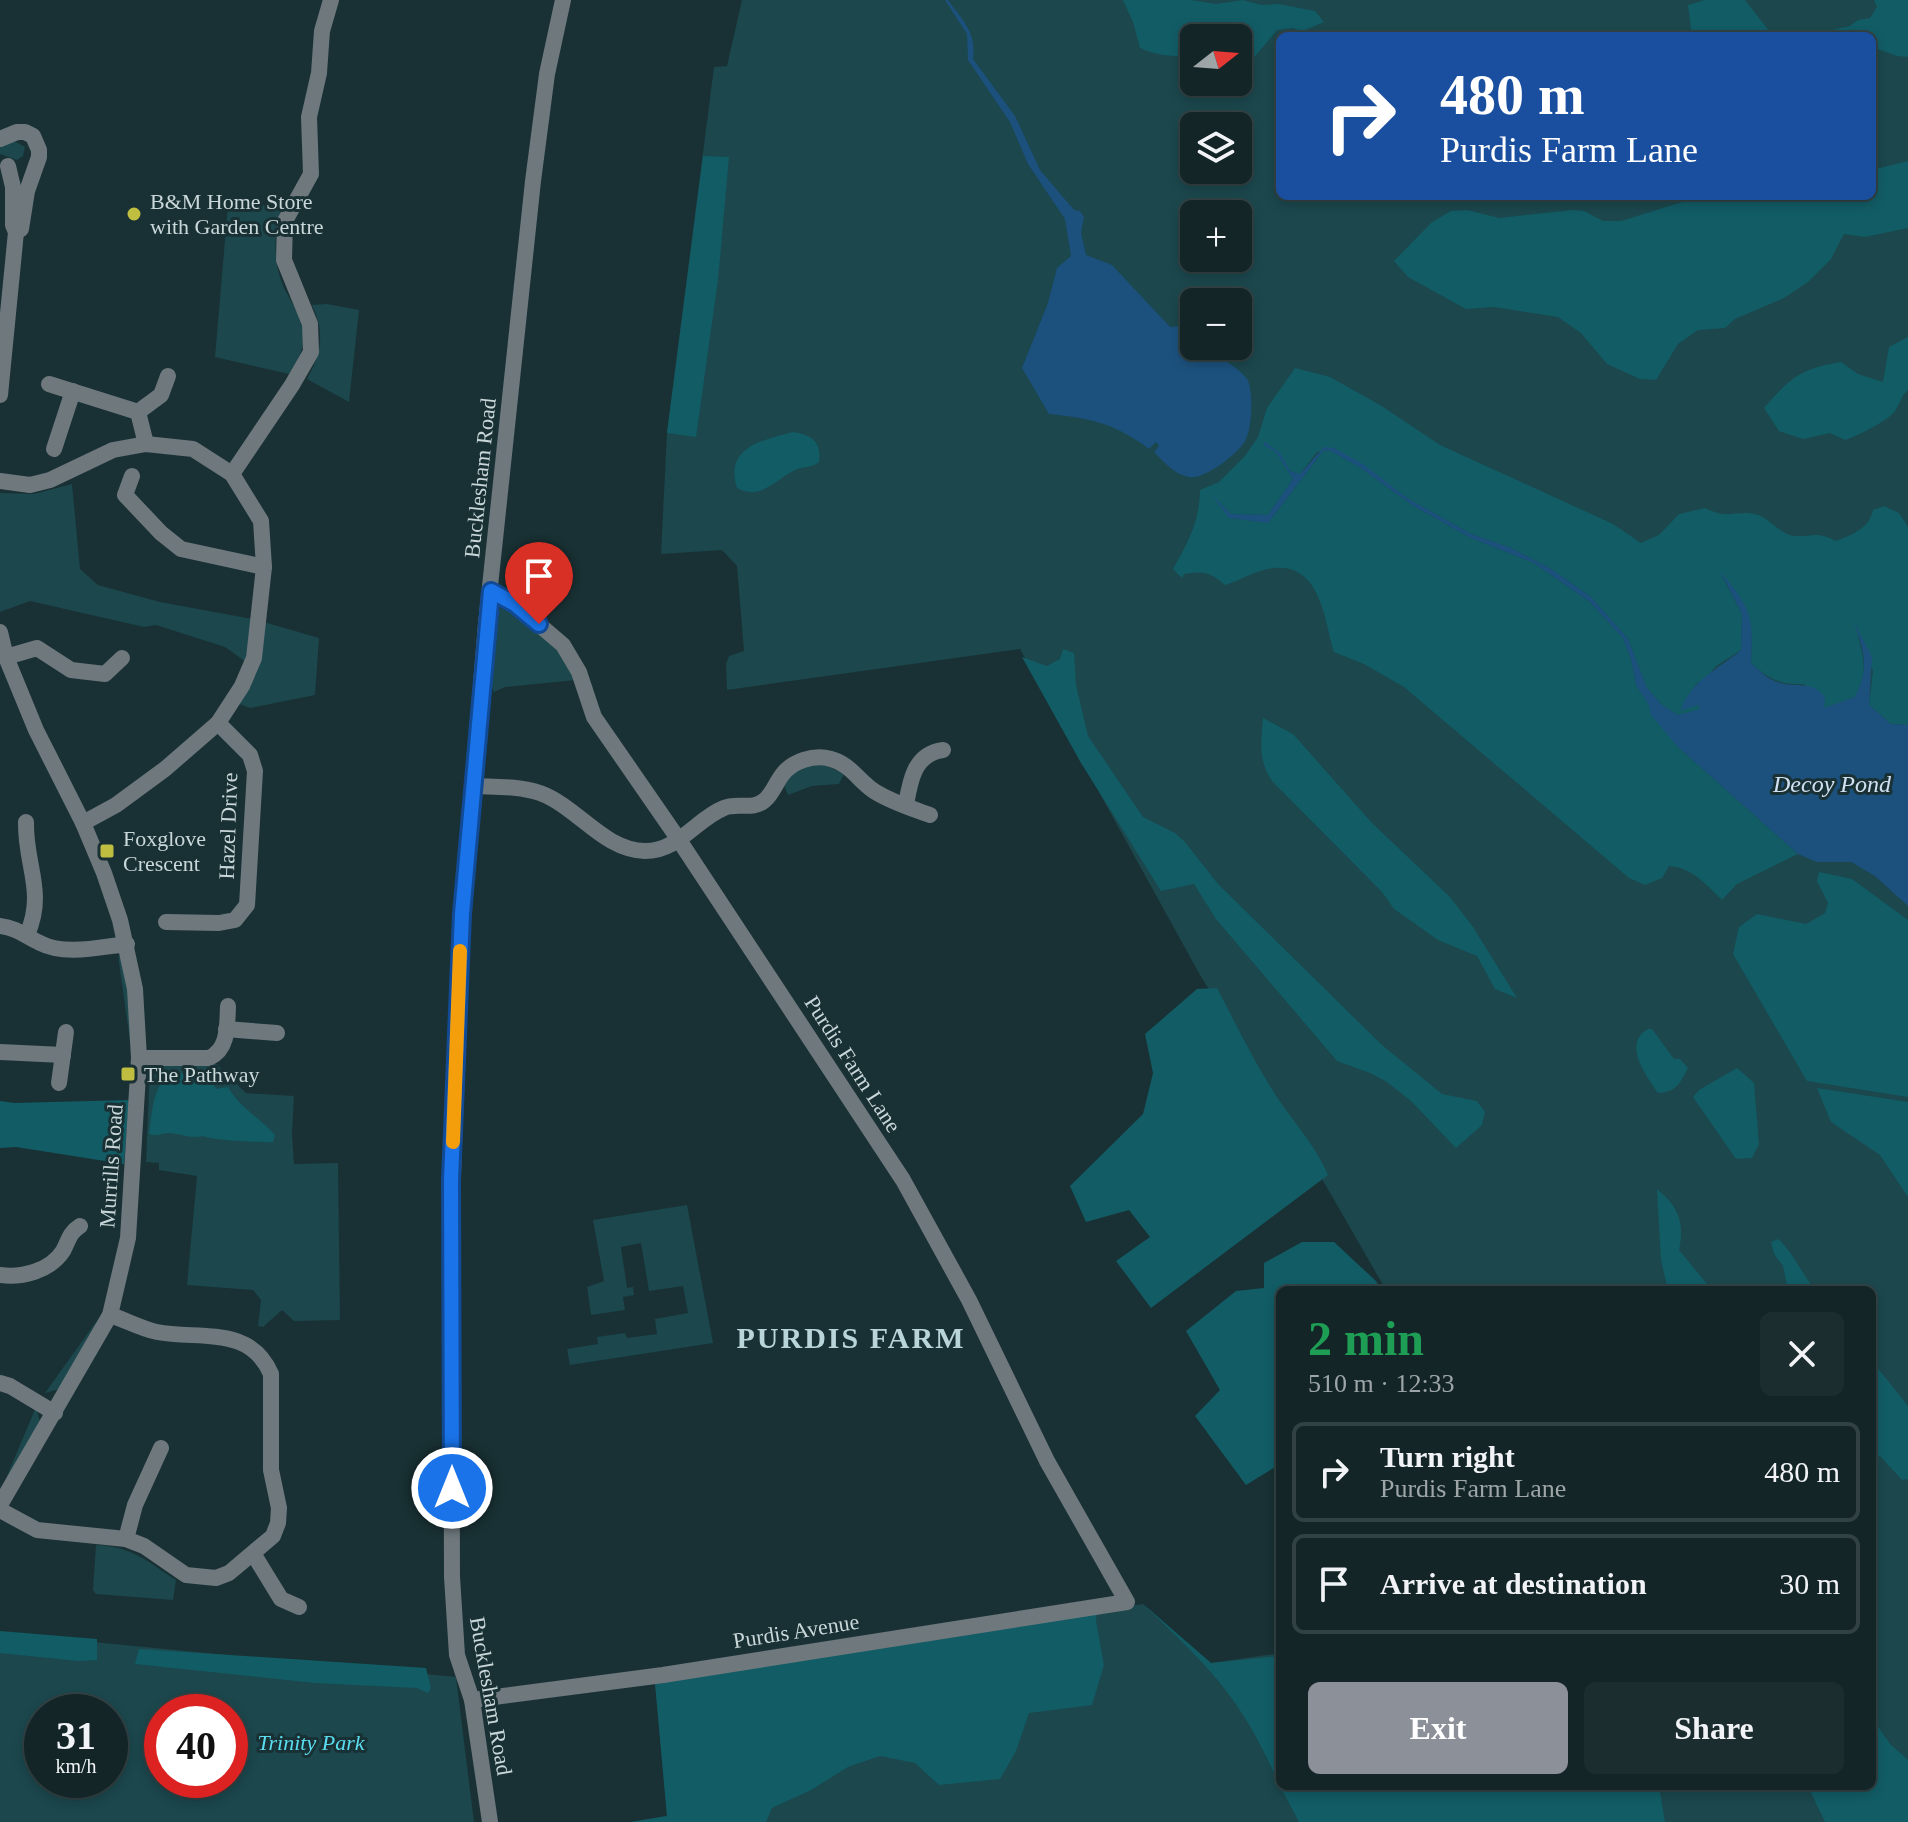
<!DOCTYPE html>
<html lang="en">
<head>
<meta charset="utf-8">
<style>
	:root { --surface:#132527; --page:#1c2d2f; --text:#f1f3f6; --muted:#9da5a7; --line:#324244; --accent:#8c9099 }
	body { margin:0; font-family:"Times New Roman",serif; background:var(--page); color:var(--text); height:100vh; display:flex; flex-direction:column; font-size:30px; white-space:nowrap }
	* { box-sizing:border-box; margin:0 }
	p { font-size:26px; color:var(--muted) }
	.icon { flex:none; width:44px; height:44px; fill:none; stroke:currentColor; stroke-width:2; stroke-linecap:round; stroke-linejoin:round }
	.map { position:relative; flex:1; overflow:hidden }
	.side { position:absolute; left:1276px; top:1286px; width:600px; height:504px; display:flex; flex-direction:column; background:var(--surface); border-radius:12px; box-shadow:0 4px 12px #0003,0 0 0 2px var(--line) }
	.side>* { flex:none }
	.banner { position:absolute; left:1276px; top:32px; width:600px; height:168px; border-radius:12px; box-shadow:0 4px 12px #0003,0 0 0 2px var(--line); background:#1a4fa0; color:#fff; overflow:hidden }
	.needle { width:52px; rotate:73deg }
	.fabs { position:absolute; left:1180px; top:24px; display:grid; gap:16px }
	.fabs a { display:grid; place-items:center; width:72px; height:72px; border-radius:12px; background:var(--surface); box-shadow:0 4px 12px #0003,0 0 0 2px var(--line); font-size:40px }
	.speed { position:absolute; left:24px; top:1694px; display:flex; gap:16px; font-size:40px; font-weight:700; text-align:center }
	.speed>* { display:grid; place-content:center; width:104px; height:104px; border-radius:50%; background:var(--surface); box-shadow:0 4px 12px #0003,0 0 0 2px var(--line); line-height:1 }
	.speed small { font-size:20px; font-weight:400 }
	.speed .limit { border:12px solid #d22; background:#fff; color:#111 }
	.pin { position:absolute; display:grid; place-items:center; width:68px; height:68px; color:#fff; margin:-82px -34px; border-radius:50% 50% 50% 0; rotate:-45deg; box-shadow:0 0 8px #0007 }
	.pin .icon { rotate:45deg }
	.me { position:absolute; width:88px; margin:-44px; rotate:0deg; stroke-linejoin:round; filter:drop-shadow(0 0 6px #0008) }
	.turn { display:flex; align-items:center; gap:28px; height:168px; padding:0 32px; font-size:36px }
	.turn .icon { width:104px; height:104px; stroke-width:2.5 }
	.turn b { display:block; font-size:56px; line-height:68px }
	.round { display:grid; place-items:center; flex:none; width:84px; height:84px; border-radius:12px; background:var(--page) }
	.head { display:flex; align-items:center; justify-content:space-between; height:136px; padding:0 32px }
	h1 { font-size:48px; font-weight:700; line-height:60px; color:#1e9e55 }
	.cta { display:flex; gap:16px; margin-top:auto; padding:16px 32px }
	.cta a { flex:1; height:92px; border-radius:12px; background:var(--accent); color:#fff; font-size:32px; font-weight:700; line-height:92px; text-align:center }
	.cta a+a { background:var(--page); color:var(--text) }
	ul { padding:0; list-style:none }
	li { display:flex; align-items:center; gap:24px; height:100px; margin:0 16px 12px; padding:0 16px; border:4px solid var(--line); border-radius:12px }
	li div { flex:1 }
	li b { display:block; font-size:30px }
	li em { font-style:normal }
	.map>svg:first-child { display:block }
</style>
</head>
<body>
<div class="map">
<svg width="1908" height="1822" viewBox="0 0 1908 1822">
	<rect width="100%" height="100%" fill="#193134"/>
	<g fill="#1b474d" fill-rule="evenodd">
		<path d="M 742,0 L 1908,0 L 1908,1822 L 631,1822 L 667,1816 L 655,1683 L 1143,1604 L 1211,1663 L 1280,1653 L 1280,1786 L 1872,1786 L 1872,1290 L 1386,1290 L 1265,1080 L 1200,975 L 1020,649 L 727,690 L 726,664 L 729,656 L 744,651 L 737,566 L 722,550 L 661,554 L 667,433 L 714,67 L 727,66 ZM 1280,36 L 1872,36 L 1872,196 L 1280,196 ZM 1194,38 L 1238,38 L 1238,82 L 1194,82 ZM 1194,126 L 1238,126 L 1238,170 L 1194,170 ZM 1194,214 L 1238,214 L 1238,258 L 1194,258 ZM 1194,302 L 1238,302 L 1238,346 L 1194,346 Z"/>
		<path d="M 14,141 L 25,147 L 23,156 L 17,160 L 0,154 L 0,146 Z"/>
		<path d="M 245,204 C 258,208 269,203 282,208 C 273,233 273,263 284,288 C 292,304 305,321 303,340 C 303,353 296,363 289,374 L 215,357 L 228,205 Z"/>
		<path d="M 327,304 L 359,310 L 349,402 L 307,379 C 322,353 325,332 312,305 Z"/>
		<path d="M 72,484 L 80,569 L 98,585 L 160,602 L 257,620 L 319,638 L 315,695 L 250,708 L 232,701 L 250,665 L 225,647 L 156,625 L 144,627 L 30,601 L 0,612 L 0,493 L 34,494 Z"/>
		<path d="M 506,605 L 562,653 L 576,680 L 505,687 L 494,692 L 491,685 L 497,610 Z"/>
		<path d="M 821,763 L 844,774 L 839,784 L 812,786 L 788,795 L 783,783 L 790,771 Z"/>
		<path d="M 118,955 L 125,964 L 133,1041 L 130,1041 Z"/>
		<path d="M 215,1063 L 246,1093 L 294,1096 L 292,1134 L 294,1164 L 338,1163 L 340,1320 L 294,1321 L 282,1310 L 263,1327 L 258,1326 L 261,1300 L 253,1290 L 187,1285 L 197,1176 L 159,1170 L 159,1163 L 146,1162 L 150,1066 Z"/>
		<path d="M 687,1205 L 713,1343 L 570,1365 L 567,1349 L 598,1344 L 597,1337 L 625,1333 L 627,1338 L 657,1334 L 655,1319 L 688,1313 L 683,1286 L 649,1291 L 641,1243 L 621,1247 L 627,1288 L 633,1287 L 634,1295 L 623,1297 L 625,1310 L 591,1315 L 587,1287 L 604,1281 L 593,1220 Z"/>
		<path d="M 101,1315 L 60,1389 L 45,1393 Z"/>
		<path d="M 36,1407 L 40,1422 L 2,1488 Z"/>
		<path d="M 96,1545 C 134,1547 146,1561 176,1580 L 173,1600 L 96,1594 L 93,1590 Z"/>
		<path d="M 0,1633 L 456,1677 L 474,1822 L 0,1822 ZM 42,1712 L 110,1712 L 110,1780 L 42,1780 ZM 162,1712 L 230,1712 L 230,1780 L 162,1780 Z"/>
	</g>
	<g fill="#125c65">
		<path d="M 1123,0 L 1191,0 L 1216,4 L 1243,0 L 1262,5 L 1279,4 L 1315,11 L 1324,22 L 1303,31 L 1292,28 L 1277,30 L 1247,66 L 1240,67 L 1238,38 L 1194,38 L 1194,53 C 1178,59 1155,55 1140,48 L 1133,22 Z"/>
		<path d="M 1705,0 L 1745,0 L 1773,36 L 1692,36 L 1688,5 Z"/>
		<path d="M 1874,0 L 1908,0 L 1908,57 L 1897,56 L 1872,47 L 1872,36 L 1804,36 L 1850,26 L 1858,20 L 1870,18 L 1877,7 Z"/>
		<path d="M 703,156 L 729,157 L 718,280 L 696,437 L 667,433 Z"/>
		<path d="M 1908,161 L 1908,228 L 1865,237 L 1844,234 L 1831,259 L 1808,282 L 1784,298 L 1735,319 L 1725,328 L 1698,330 L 1678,344 L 1656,380 L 1640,379 L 1607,364 L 1581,333 L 1558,317 L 1494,307 L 1466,309 L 1408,277 L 1394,261 L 1432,222 L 1451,211 L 1467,210 L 1499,218 L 1573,210 L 1584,211 L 1603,221 L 1621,221 L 1702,196 L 1872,196 L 1872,170 Z"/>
		<path d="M 1908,337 L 1908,390 C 1901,396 1900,404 1895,411 C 1888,421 1857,436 1845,440 L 1830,433 L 1803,439 L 1779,431 L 1764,408 C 1791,377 1800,369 1841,362 L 1858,374 L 1883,382 L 1889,347 Z"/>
		<path d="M 1295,368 L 1330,377 L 1380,405 L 1440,445 L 1613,524 L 1641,543 L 1659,535 L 1679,514 L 1705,508 C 1729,520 1734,510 1755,514 C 1766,516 1776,529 1787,534 C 1806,541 1812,528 1836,541 C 1853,534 1869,529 1873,510 L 1884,506 L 1899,513 L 1908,527 L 1908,725 L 1891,724 L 1869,705 L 1873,671 L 1856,625 C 1861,656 1871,665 1855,697 L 1824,709 L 1804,684 C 1781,685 1768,679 1751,663 C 1754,616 1748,613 1722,576 L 1742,614 L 1741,650 L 1716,666 L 1706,678 L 1695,685 L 1700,709 L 1678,715 L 1662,705 L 1647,688 L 1628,639 L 1591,597 L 1551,569 L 1511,548 L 1471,534 L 1407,498 L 1364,466 L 1334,448 L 1317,452 L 1300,474 L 1290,471 L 1276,451 L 1293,479 L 1268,515 L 1231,514 L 1218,501 L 1230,518 L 1268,523 L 1323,451 L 1329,450 L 1361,468 L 1412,505 L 1471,538 L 1534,563 L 1590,602 L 1623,638 L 1631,659 L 1636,685 L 1678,747 L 1798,854 L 1737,884 L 1722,900 C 1707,885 1691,867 1669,866 L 1662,878 L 1645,885 L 1629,878 L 1404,687 L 1364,664 L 1334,652 C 1324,619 1321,564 1274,568 C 1258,569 1241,580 1225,585 C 1210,572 1203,571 1184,574 L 1182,578 L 1173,569 C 1188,543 1200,520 1200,490 L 1219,482 L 1245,456 L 1258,437 L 1267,408 Z"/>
		<path d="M 793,432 C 811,435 822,441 819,462 C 812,468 804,466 795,470 C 776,479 761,501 737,488 C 724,446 764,440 793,432 Z"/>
		<path d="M 1063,649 L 1074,653 L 1076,685 L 1088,736 L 1143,817 L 1175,833 L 1185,842 L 1218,884 L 1382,1045 L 1442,1094 L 1477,1101 L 1485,1112 L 1482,1125 L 1456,1148 L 1411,1101 L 1387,1082 L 1370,1073 L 1337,1061 L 1216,919 L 1194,884 L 1161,891 L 1081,763 L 1022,657 L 1047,666 L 1060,659 Z"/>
		<path d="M 1263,718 L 1293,734 L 1372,823 L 1450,897 L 1473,927 L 1517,998 L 1495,989 L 1477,956 L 1438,940 L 1394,909 L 1382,892 L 1272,781 C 1258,760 1261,743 1263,718 Z"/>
		<path d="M 1819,872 L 1852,879 L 1908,920 L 1908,1097 L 1807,1081 L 1733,954 L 1739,927 L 1757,914 L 1806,924 L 1825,913 L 1828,903 L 1817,881 Z"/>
		<path d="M 1217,988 C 1236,1024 1254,1062 1277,1097 C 1294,1123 1316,1146 1328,1175 L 1151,1308 L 1116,1261 L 1150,1237 L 1129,1210 L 1086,1222 L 1070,1186 L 1143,1114 L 1153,1073 L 1145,1034 L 1197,989 Z"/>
		<path d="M 1648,1029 L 1652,1029 L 1674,1059 L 1680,1059 L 1688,1068 C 1680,1083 1677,1092 1658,1093 C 1646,1075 1622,1044 1648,1029 Z"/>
		<path d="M 206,1068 L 216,1072 L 219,1077 L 214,1085 L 216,1089 L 228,1087 C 240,1108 259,1117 275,1135 L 273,1142 C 263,1143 210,1140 203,1136 C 190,1139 182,1134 170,1133 C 161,1133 158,1137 149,1134 C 152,1113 153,1082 173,1072 L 190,1075 Z"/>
		<path d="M 1737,1068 L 1754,1083 L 1759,1144 L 1752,1158 L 1736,1159 L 1693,1097 L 1699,1090 Z"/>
		<path d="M 1817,1088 L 1908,1102 L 1908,1197 L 1880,1155 L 1831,1122 Z"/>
		<path d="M 129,1100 L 124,1164 L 16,1147 L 0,1148 L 0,1101 L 14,1103 Z"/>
		<path d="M 1657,1189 C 1678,1206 1685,1222 1679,1250 L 1712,1290 L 1668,1290 L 1661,1260 Z"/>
		<path d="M 1778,1239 C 1793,1252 1802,1274 1815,1290 L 1788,1290 L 1783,1266 L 1774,1254 L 1771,1242 Z"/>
		<path d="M 1302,1242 L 1334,1242 L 1376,1281 L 1381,1290 L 1280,1290 L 1280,1464 L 1246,1485 L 1195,1416 L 1220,1390 L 1186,1331 L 1236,1291 L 1264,1288 L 1264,1263 Z"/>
		<path d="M 1872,1361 L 1908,1406 L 1908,1479 L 1902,1480 L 1880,1456 L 1872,1459 Z"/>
		<path d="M 1143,1604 L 1211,1663 L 1280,1656 L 1280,1785 C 1268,1760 1255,1732 1239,1709 C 1213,1669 1177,1637 1143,1604 Z"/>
		<path d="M 1097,1611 L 1096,1621 L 1104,1665 L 1092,1705 L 1029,1713 L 1016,1751 L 1000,1779 L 939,1785 L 915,1763 L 880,1756 L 848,1767 L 811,1790 L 772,1808 L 766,1822 L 631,1822 L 667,1816 L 655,1683 Z"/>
		<path d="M 0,1631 L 97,1639 L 97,1660 L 79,1661 L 0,1653 Z"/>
		<path d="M 139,1649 L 426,1668 L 431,1688 L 428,1693 L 417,1688 L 315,1683 L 135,1664 Z"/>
		<path d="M 1872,1718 L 1890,1744 L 1908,1760 L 1908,1822 L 1825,1822 L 1808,1786 L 1872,1786 Z"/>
		<path d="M 1280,1786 L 1659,1786 L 1665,1822 L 1299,1822 Z"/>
	</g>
	<g fill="#1c517d">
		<path d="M 945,0 L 948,0 C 963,21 977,33 973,59 L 1015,116 L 1040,170 L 1074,210 L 1080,211 L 1084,217 L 1081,233 L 1086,255 L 1112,265 L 1170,327 L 1181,326 L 1194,339 L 1194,346 L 1201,346 C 1215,356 1237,365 1247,379 C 1254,390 1252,430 1245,441 C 1238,454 1204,480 1189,477 C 1174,474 1165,463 1154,452 L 1159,446 L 1156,442 L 1149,449 C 1115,423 1089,418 1049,414 L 1022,368 L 1048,303 L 1057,268 L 1071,256 L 1065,219 L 1028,164 L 1010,122 L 968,60 L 967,34 Z"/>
		<path d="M 1265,442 L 1280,453 L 1290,471 L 1300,474 L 1324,447 L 1334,448 L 1364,465 L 1407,498 L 1471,534 L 1511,548 L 1551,569 L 1591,597 L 1628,639 L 1647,688 L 1662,705 L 1678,715 L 1700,709 L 1698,705 L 1681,710 C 1691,680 1719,669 1741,650 L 1742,614 L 1720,571 C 1750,608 1754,614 1751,663 C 1759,670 1767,679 1777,682 C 1795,689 1813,679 1825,698 L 1824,708 L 1855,697 C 1870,667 1864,652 1854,622 L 1872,657 L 1869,705 L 1891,724 L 1908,725 L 1908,906 L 1875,876 L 1851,862 L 1817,862 L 1798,854 L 1678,747 L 1651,715 L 1649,705 L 1636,685 L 1631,659 L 1623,638 L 1590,602 L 1534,563 L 1471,538 L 1412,505 L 1361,468 L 1329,450 L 1323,451 L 1268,523 L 1229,518 L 1212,495 L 1231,514 L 1268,515 L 1293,479 L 1276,452 L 1263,445 Z"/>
	</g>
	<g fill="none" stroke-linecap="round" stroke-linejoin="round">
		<g stroke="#6e787d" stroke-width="16">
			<path d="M 0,139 L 17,132 L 25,132 L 33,136 L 39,150 L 39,157 L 27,191 L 21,229"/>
			<path d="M 49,384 L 138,412 L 146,444"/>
			<path d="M 0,395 L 16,232 L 13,225 L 13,187 L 8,166"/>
			<path d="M 138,412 L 161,395 L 168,376"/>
			<path d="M 54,449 L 73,391"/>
			<path d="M 232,474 L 292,385 L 311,352 L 310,324 L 284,260 L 285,221 L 311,174 L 309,117 L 319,73 L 322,31 L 331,0"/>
			<path d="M 132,476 L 125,495 L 161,533 L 181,549 L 264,567"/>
			<path d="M 0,481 L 30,485 L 50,480 L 113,450 L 146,444 L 193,449 L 232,474 L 261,521 L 264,567 L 254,658 L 242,686 L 218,723 L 165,769 L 116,805 L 83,823"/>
			<path d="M 0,632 L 6,657 L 36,730 L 83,823 L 104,873 L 120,920 L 135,989 L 139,1058 L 128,1238 L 110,1315 L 0,1505"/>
			<path d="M 6,657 L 37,648 L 71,670 L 105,674 L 122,658"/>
			<path d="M 474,786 C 496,787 519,786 540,793 C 578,807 603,850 645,851 C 679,851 696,819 724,808 C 737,802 753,811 765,800 C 772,794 776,783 782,775 C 792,761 814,754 831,759 C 850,764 859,781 874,791 C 891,802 911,808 930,815"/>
			<path d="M 906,805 C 910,781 914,754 943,750"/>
			<path d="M 26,822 C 25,866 46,891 27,935"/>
			<path d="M 166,922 L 219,923 L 235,920 L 247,905 L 255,771 L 250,755 L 218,723"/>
			<path d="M 0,926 C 17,928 25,936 40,943 C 65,956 100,947 127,944"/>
			<path d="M 226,1029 L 277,1033"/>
			<path d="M 0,1052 L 63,1055"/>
			<path d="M 139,1058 L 209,1058 C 229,1049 227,1025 228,1006"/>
			<path d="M 59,1083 L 66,1032"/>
			<path d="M 0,1275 C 22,1278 50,1271 63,1251 C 69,1240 69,1233 80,1226"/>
			<path d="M 0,1383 L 10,1386 L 55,1413"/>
			<path d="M 0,1510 L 37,1530 L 126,1539 L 144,1546 L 186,1575 L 216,1578 L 229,1573 L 273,1536 L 278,1523 L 279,1508 L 271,1470 L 271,1374 C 250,1325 200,1340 157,1332 C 141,1329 126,1320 110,1315"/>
			<path d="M 126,1539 L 135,1505 L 161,1448"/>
			<path d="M 254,1555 L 281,1599 L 299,1607"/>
			<path d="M 472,1700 L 663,1675 L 1127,1602 L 1047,1461 L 969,1300 L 903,1180 L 679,840 L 594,717 L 579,672 L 563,645 L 515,604 L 491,591"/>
			<path d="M 490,1822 L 472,1700 L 457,1655 L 452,1577 L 451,1233 L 462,914 L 486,624 L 533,181 L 547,74 L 563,0"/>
		</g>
	</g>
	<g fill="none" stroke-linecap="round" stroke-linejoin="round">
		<defs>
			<path id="route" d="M 452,1488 L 451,1180 L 462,914 L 491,591 L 515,604 L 539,624"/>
		</defs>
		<use href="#route" stroke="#114b97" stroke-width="20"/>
		<use href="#route" stroke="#1a73e8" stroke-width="14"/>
		<path stroke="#f59e0b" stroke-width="14" d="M 453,1142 L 460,951"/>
	</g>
	<g fill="#c0be40" stroke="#193134" stroke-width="3">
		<circle cx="134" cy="214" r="8"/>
		<rect x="99" y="843" width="16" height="16" rx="4"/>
		<rect x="120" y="1066" width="16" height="16" rx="4"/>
	</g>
	<g text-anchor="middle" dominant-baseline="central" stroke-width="6" stroke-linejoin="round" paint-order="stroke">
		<g font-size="22" fill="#c9d7d9" stroke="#193134" text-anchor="start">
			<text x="150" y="201">B&amp;M Home Store<tspan x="150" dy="25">with Garden Centre</tspan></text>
			<text x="123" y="838">Foxglove<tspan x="123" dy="25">Crescent</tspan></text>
			<text x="144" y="1074">The Pathway</text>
		</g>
		<g font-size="22" fill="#c9d7d9" stroke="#193134">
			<text transform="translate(480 478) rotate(-84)">Bucklesham Road</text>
			<text transform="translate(228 826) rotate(-88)">Hazel Drive</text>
			<text transform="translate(853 1064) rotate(57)">Purdis Farm Lane</text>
			<text transform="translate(111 1166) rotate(-86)">Murrills Road</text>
			<text transform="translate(796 1631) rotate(-9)">Purdis Avenue</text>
			<text transform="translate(491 1696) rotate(80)">Bucklesham Road</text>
		</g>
		<g font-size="22" font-style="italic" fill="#5addef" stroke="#193134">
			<text x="311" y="1742">Trinity Park</text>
		</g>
		<g font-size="24" font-style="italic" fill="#d1e1f2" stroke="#193134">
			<text x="1832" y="784">Decoy Pond</text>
		</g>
		<g font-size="30" font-weight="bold" letter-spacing="2" fill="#b9d5d9" stroke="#193134">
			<text x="851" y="1337">PURDIS FARM</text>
		</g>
	</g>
</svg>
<div class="fabs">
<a><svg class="needle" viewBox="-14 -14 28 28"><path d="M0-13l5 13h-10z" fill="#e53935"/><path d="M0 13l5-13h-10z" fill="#9da5a7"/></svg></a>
<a><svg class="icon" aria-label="layers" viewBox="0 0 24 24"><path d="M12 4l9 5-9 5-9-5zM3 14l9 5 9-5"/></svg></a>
<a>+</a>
<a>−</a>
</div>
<div class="speed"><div>31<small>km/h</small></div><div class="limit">40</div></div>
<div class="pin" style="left:539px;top:624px;background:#d93025"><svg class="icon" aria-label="arrive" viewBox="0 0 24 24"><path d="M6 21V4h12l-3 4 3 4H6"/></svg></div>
<svg class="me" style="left:452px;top:1488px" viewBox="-20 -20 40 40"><circle r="17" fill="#1a73e8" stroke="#fff" stroke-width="3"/><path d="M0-11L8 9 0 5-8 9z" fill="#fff"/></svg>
<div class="banner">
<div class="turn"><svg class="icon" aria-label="right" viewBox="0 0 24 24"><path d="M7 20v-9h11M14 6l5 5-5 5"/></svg><div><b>480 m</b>Purdis Farm Lane</div></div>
</div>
<section class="side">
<div class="head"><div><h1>2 min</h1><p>510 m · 12:33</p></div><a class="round"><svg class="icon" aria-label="close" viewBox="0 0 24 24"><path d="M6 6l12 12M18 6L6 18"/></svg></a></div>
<ul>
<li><svg class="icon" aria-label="right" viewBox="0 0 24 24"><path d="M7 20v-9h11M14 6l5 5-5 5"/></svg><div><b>Turn right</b><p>Purdis Farm Lane</p></div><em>480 m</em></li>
<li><svg class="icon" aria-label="arrive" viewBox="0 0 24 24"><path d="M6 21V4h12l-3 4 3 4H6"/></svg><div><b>Arrive at destination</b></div><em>30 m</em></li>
</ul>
<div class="cta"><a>Exit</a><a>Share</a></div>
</section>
</div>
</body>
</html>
